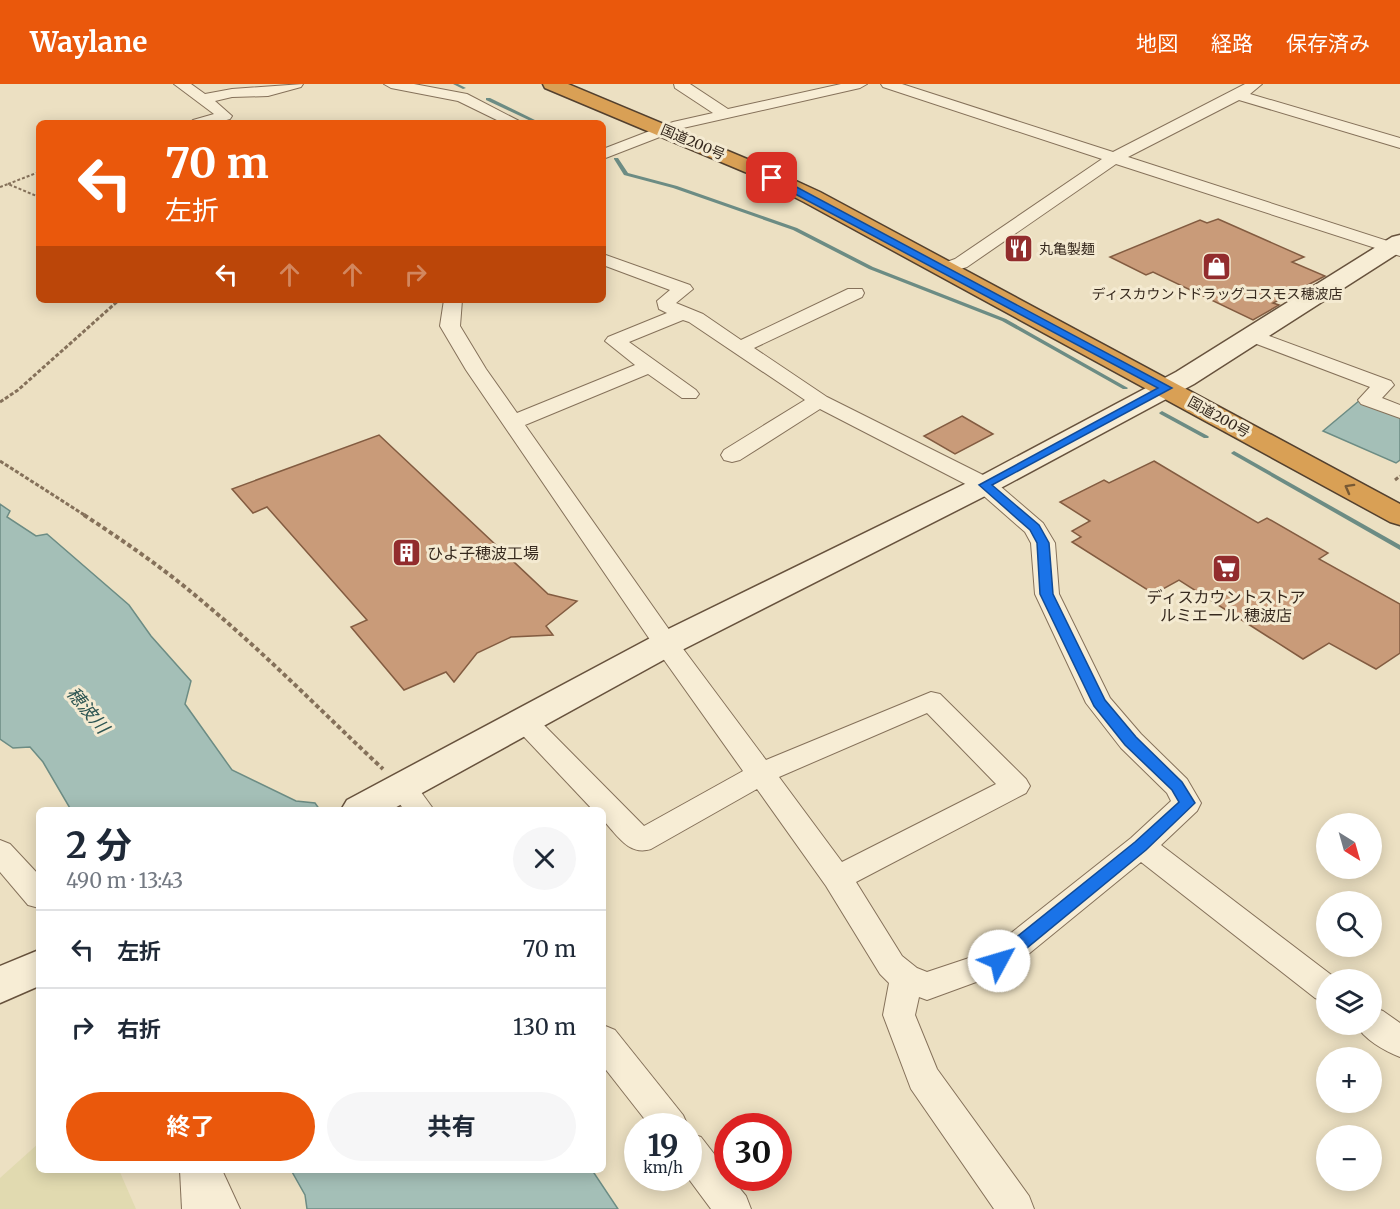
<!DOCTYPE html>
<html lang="ja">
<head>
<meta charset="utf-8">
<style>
	:root { --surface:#fff; --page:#f6f6f7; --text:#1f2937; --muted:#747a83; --line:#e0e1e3; --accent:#ea580c }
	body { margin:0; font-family:Merriweather,"Noto Sans JP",serif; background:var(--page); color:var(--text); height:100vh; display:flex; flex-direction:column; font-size:22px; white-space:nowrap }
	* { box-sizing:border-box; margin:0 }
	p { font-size:20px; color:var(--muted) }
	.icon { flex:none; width:33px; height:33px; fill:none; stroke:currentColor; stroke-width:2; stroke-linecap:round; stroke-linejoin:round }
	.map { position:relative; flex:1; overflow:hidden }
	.drawer { position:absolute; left:36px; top:723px; width:570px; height:366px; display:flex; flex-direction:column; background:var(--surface); border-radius:9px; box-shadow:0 3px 15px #0003 }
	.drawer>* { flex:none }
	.hud { position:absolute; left:36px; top:36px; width:570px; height:183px; border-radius:9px; box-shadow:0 3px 15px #0003; background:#ea580c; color:#fff; overflow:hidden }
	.needle { width:39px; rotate:143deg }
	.tools { position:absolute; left:1316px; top:729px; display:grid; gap:12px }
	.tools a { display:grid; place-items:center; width:66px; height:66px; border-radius:50%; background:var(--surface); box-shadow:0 3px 15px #0003; font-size:30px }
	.speed { position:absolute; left:624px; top:1029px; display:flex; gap:12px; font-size:30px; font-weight:700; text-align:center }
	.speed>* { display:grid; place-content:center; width:78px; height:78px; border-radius:50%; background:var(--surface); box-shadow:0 3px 15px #0003; line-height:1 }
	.speed small { font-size:15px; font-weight:400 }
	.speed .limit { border:9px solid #d22; background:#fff; color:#111 }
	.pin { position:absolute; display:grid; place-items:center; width:51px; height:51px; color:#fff; margin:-26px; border-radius:12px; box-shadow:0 3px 9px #0006 }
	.me { position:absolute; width:66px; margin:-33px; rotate:51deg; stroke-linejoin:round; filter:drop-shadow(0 0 4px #0008) }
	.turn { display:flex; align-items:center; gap:21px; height:126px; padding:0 30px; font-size:27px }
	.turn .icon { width:78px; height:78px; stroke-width:2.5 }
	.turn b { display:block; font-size:42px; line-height:51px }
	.lanes { display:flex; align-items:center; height:57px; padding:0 30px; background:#0003; justify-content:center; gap:30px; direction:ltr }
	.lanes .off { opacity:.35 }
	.round { display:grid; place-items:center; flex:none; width:63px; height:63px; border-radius:32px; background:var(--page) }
	.summary { display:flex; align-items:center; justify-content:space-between; height:102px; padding:0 30px }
	h1 { font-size:36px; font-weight:700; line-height:45px }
	.action { display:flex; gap:12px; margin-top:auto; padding:12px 30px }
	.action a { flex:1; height:69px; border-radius:36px; background:var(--accent); color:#fff; font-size:24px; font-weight:700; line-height:69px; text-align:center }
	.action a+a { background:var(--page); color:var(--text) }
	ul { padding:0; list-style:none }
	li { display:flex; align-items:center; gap:18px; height:78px; padding:0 30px; border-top:2px solid var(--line) }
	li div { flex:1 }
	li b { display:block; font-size:22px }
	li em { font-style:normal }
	header { display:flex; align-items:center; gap:36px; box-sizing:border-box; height:84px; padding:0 30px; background:var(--accent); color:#fff }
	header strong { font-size:28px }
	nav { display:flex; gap:33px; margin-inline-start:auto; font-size:21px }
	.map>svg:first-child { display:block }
</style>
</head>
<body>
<header>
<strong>Waylane</strong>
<nav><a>地図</a><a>経路</a><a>保存済み</a></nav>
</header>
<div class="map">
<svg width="1400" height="1125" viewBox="0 0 1400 1125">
	<rect width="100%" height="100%" fill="#ece0c2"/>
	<path fill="#e1dab0" d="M 39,1059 L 39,1086 L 119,1086 L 136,1125 L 0,1125 L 0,1094 Z"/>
	<g fill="#a4bfb7" stroke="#6c8c84" stroke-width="1.5">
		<path d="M 1360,316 L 1400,332 L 1400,376 L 1396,379 L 1323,347 Z"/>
		<path d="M 0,420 L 10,427 L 7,433 L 36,452 L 47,450 L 129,521 L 151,552 L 191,597 L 185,620 L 232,686 L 296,717 L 315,719 L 320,726 L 71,726 L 43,678 L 30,663 L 13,664 L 0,655 Z"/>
		<path d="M 291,1086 L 592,1086 L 618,1125 L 307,1125 L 305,1111 Z"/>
	</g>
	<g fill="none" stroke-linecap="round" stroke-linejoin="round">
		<g fill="#6c8c84" fill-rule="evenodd">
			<path d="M 453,0 L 458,0 L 466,4 L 463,5 Z"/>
			<path d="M 486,14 L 490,14 L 541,39 L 535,39 L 486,16 Z"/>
			<path d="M 614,74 L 618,74 L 628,89 L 677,102 L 797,144 L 873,183 L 1006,235 L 1128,304 L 1127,305 L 1123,305 L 1002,237 L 869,185 L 793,146 L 673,104 L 624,91 L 614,75 Z"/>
			<path d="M 1162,327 L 1208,352 L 1209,353 L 1208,354 L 1204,354 L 1160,330 L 1159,329 Z"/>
			<path d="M 1234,367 L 1400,461 L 1400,466 L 1232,370 L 1231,369 Z"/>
		</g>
	</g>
	<g fill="#c99b79" stroke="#835c41" stroke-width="1.5">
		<path d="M 1218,135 L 1304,173 L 1292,178 L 1325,192 L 1273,219 L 1279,221 L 1253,236 L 1153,188 L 1146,191 L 1110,173 L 1200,136 L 1207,139 Z"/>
		<path d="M 962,332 L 993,350 L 955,370 L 924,352 Z"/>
		<path d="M 379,351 L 548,510 L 577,517 L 546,542 L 553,551 L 511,553 L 477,569 L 454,598 L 446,588 L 404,606 L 351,543 L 367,536 L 267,423 L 253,429 L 232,405 Z"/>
		<path d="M 1154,377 L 1258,439 L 1267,434 L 1328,469 L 1319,475 L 1400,520 L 1400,569 L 1376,585 L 1329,559 L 1303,575 L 1179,496 L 1154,510 L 1072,458 L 1081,453 L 1072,447 L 1090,437 L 1060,418 L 1104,396 L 1109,399 Z"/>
	</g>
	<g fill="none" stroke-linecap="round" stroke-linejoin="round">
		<defs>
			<g id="street">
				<path d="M 174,0 L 191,0 L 205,10 L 232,5 L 303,0 L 301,3 L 268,12 L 232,13 L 215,17 L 232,32 L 230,35 L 216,39 L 190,39 L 193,36 L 214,30 Z"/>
				<path d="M 384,0 L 414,0 L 467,10 L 523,39 L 503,39 L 458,17 L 391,4 Z"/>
				<path d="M 674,0 L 690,0 L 728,25 L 841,0 L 867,0 L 860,4 L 683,44 L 603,75 L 603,65 L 673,38 L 713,29 L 675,4 Z"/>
				<path d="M 881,0 L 902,0 L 1113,68 L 1245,0 L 1262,0 L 1250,10 L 1400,54 L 1400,64 L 1239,16 L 1128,73 L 1400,161 L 1400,172 L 1116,80 L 967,183 L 944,190 L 938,189 L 935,185 L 938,181 L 955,175 L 1102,75 L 883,3 Z"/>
				<path d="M 603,170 L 690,201 L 693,205 L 676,219 L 703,230 L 741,256 L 848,205 L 862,205 L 864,209 L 862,213 L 754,264 L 827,313 L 993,396 L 1043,439 L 1055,459 L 1059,510 L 1110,614 L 1141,650 L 1187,695 L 1201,719 L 1197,727 L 1161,761 L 1338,896 L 1326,896 L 1326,918 L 1315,914 L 1141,778 L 1009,886 L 927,916 L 919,913 L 915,931 L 937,985 L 1029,1112 L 1034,1125 L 994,1125 L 911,1005 L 883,931 L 889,899 L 880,890 L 826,802 L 757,705 L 651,765 C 629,772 618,752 603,736 L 603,726 L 593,726 L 510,638 L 514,631 L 524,628 L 534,631 L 644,742 L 743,687 L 657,566 L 466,286 L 440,242 L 444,216 L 462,216 L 460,242 L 486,285 L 517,329 L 635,281 L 605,257 L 608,253 L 667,229 L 659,225 L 657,217 L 670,206 L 603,181 ZM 683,236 L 689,238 L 805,316 L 724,366 L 721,371 L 724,376 L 732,378 L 740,376 L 820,325 L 977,406 L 1025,448 L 1031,459 L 1035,510 L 1086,619 L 1121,664 L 1167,709 L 1171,717 L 1131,754 L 987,868 L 927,888 L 917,884 L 902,872 L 856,798 L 1026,709 L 1030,702 L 1026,695 L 940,610 L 931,608 L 766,676 L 675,554 L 525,341 L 648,290 L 682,314 L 696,314 L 699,310 L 696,306 L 629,258 ZM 927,629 L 996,700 L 842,778 L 779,693 Z"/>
				<path d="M 1253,246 L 1391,297 L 1394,301 L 1382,314 L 1400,321 L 1400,334 L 1361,320 L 1358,316 L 1370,303 L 1246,256 L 1243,252 L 1246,248 Z"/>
				<path d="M 403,693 L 413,697 L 434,726 L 404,726 L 389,704 L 393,697 Z"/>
				<path d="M 0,756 L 10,760 L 39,791 L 39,824 L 28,821 L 0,788 Z"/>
				<path d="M 1371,923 L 1383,927 L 1400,939 L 1400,973 C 1385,967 1363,955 1356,940 L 1371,940 Z"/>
				<path d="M 603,941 L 615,946 L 683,1031 L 688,1042 L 650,1042 L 603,982 Z"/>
				<path d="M 688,1049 L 701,1053 L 728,1088 L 728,1094 L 731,1094 L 746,1112 L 751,1125 L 711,1125 L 688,1094 Z"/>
				<path d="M 180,1086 L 222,1086 L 240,1125 L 182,1125 Z"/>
			</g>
			<g id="secondary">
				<path d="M 1400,151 L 1400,168 L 1194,300 L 995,407 L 678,568 L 391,726 L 341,726 L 347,716 L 654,552 L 975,395 L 1176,288 L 1392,153 Z"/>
				<path d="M 39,866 L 39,902 L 0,919 L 0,882 Z"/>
			</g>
			<path id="highway" d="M 543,0 L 568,0 L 759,80 L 820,108 L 1400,420 L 1400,441 L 1390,438 L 804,118 L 745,88 L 545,4 Z"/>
		</defs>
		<use href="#street" stroke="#85715a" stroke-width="2"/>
		<use href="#secondary" stroke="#67523d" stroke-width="3"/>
		<use href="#highway" stroke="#53402e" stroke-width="3"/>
		<g stroke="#85715a" stroke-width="2" stroke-dasharray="3 2" stroke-linecap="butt">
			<path d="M 8,100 L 39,88"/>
			<path d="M 0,103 L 8,100 L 39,113"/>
		</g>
		<g stroke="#85715a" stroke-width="3" stroke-dasharray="4 2" stroke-linecap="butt">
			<path d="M 0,318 L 18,306 L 119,216"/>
			<path d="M 0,377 L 86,432"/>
			<path d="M 1395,396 L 1400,392"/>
		</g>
		<path stroke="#85715a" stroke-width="4" stroke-dasharray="4.5 3" stroke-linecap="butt" d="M 84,431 C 127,459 170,489 209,523 C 270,574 325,631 383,685"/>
		<use href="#street" fill="#f7edd5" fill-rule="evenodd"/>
		<use href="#secondary" fill="#f7edd5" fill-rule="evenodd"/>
		<use href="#highway" fill="#d9a055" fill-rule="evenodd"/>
	</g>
	<defs><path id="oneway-chevron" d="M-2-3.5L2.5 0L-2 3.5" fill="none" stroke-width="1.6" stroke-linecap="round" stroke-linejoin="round" transform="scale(1.5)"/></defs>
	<use stroke="#775934" href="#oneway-chevron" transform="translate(1349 404) rotate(-151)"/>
	<path fill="#1a73e8" stroke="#114b97" stroke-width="1.5" d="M 769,92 L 776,92 L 1172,304 L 992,401 L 1039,441 L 1049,459 L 1053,510 L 1105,616 L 1136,653 L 1182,698 L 1195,719 L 1146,766 L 1005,882 L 999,884 L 993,882 L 990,877 L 993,872 L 1135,758 L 1179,718 L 1172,706 L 1125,661 L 1094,622 L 1040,510 L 1037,459 L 1030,446 L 979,401 L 1158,304 L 769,96 Z"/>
	<defs>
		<symbol id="restaurant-square" viewBox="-11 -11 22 22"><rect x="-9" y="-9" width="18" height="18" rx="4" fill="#922c2d" stroke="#f4ead1"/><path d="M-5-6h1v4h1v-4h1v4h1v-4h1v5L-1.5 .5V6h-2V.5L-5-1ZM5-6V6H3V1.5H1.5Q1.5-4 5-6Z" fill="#fff"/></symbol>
		<symbol id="shop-square" viewBox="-11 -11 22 22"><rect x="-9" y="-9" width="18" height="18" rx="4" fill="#922c2d" stroke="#f4ead1"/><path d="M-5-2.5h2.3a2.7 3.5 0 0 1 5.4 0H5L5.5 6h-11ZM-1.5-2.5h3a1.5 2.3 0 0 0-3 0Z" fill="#fff"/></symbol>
		<symbol id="building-square" viewBox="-11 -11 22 22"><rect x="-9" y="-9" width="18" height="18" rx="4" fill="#922c2d" stroke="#f4ead1"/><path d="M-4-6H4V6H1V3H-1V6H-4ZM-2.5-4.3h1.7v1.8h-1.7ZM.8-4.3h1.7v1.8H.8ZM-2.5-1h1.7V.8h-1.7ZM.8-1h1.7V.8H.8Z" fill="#fff"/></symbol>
		<symbol id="supermarket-square" viewBox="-11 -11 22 22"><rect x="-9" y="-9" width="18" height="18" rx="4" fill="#922c2d" stroke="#f4ead1"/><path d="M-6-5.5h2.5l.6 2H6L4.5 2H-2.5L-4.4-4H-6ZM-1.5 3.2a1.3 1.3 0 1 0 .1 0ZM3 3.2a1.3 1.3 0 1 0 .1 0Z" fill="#fff"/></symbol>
	</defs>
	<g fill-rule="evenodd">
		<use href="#restaurant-square" x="1002" y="148" width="33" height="33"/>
		<use href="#shop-square" x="1200" y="166" width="33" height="33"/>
		<use href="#building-square" x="390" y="452" width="33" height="33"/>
		<use href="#supermarket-square" x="1210" y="468" width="33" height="33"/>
	</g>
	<g text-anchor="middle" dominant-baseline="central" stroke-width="6" stroke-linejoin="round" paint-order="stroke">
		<g font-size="14" fill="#36291e" stroke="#f4ead1">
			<text transform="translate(693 58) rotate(23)">国道200号</text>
			<text transform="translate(1219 333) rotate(29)">国道200号</text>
		</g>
		<g font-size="14" fill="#36291e" stroke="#f4ead1" text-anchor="start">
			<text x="1039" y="165">丸亀製麺</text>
			<text x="1217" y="210" text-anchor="middle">ディスカウントドラッグコスモス穂波店</text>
		</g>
		<g font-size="16" fill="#36291e" stroke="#f4ead1" text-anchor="start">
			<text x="427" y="469">ひよ子穂波工場</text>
			<text x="1226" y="513" text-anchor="middle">ディスカウントストア<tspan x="1226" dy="18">ルミエール 穂波店</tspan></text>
		</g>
		<g font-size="18" font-style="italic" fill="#2d5552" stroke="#f4ead1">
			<text transform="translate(88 626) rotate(50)">穂波川</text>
		</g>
	</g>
</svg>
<div class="tools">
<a><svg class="needle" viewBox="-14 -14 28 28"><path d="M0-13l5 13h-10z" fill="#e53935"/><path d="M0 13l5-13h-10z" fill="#747a83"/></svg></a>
<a><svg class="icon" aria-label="search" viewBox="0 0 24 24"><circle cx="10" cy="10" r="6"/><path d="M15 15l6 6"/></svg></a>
<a><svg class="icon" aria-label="layers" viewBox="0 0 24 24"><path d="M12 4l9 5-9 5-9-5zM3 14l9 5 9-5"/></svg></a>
<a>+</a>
<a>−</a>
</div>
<div class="speed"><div>19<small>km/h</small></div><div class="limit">30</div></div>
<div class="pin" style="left:772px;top:94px;background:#d93025"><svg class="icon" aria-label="arrive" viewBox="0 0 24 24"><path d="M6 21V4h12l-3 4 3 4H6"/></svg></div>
<svg class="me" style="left:999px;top:877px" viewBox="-20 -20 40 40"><circle r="19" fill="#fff"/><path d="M0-13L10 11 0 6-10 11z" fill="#1a73e8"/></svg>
<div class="hud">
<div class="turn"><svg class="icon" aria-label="left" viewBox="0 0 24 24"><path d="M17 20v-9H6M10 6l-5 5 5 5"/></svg><div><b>70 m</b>左折</div></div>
<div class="lanes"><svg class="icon" aria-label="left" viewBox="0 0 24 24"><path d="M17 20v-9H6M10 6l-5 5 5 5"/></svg><svg class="icon off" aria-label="ahead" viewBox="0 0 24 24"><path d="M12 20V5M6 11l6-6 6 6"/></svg><svg class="icon off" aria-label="ahead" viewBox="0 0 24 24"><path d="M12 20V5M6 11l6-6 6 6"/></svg><svg class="icon off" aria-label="right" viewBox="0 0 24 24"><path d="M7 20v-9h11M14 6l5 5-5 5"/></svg></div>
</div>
<section class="drawer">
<div class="summary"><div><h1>2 分</h1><p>490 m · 13:43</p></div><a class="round"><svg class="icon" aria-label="close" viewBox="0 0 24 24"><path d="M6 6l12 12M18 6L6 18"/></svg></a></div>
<ul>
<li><svg class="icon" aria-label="left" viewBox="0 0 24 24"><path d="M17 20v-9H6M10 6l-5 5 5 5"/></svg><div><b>左折</b></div><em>70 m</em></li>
<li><svg class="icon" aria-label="right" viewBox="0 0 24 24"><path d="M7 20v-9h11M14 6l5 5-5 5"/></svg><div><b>右折</b></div><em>130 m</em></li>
</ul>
<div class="action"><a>終了</a><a>共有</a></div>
</section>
</div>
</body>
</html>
